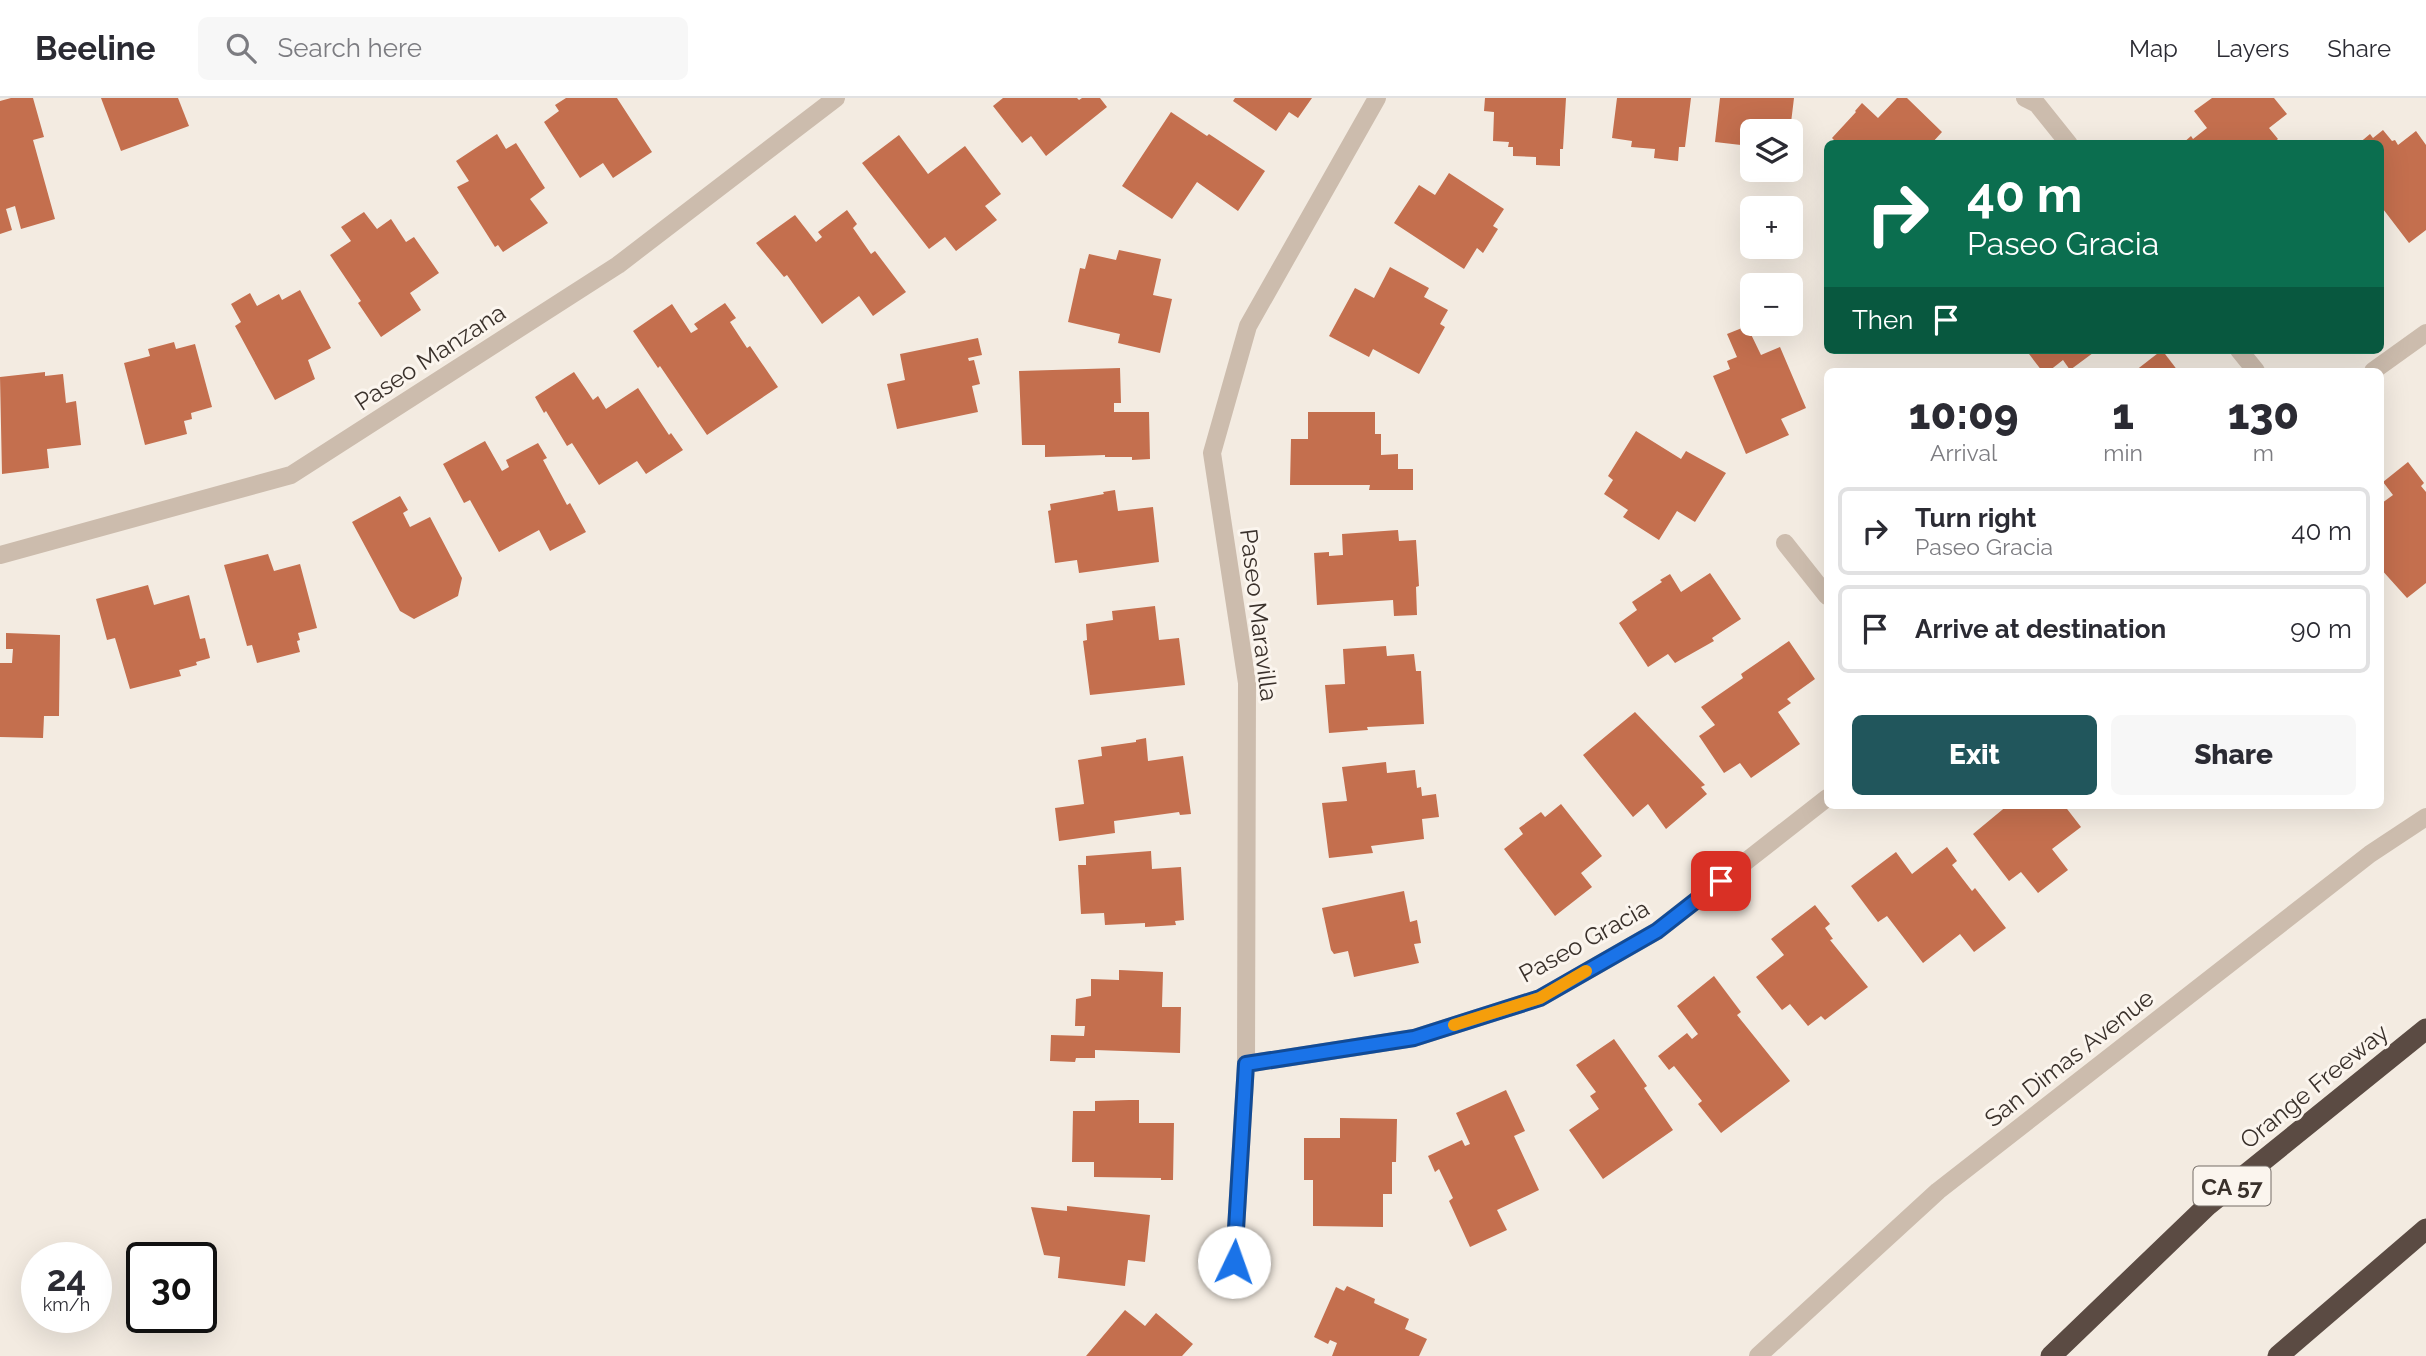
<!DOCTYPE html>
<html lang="en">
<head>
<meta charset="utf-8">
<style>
	:root { --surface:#fff; --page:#f7f7f7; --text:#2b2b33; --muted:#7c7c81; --line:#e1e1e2; --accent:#21565c }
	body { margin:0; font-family:Raleway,sans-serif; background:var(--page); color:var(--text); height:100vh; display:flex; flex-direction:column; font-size:26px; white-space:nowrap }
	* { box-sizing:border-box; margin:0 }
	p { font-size:23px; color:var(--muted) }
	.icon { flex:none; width:38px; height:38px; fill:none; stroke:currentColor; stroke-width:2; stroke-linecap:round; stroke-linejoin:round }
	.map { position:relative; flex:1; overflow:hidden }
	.side { position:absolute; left:1824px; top:270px; width:560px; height:441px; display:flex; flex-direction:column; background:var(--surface); border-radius:10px; box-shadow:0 7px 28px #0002 }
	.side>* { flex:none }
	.guide { position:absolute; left:1824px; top:42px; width:560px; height:214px; border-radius:10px; box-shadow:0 7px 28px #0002; background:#0b6e4f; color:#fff; overflow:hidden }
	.tools { position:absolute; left:1740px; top:21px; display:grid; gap:14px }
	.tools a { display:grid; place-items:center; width:63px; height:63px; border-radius:10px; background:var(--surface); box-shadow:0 7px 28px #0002; font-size:35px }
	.speed { position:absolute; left:21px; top:1144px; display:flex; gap:14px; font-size:35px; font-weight:700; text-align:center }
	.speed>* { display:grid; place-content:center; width:91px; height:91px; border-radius:50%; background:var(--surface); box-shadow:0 7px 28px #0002; line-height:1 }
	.speed small { font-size:18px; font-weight:400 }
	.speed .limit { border:4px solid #111; border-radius:10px; background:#fff; color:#111 }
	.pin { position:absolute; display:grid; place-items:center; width:60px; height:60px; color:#fff; margin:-30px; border-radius:14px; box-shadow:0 4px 10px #0006 }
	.me { position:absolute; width:77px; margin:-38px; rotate:3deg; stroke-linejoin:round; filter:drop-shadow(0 0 5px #0008) }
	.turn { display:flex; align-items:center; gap:24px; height:147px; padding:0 28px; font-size:32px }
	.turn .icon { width:91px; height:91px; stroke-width:2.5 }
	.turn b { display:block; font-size:49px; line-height:60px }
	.then { display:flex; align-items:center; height:66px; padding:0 28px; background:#0003; gap:14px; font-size:26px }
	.eta { display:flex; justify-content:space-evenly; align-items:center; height:119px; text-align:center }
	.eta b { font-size:42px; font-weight:800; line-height:49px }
	.primary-button { display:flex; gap:14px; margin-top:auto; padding:14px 28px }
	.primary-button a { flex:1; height:80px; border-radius:10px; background:var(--accent); color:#fff; font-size:28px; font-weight:800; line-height:80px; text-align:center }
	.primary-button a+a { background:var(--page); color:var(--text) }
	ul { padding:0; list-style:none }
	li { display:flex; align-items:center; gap:21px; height:88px; margin:0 14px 10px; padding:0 14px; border:4px solid var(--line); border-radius:10px }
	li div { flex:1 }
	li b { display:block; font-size:26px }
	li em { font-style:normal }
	header { display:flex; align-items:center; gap:42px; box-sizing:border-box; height:98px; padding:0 35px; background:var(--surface); border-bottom:2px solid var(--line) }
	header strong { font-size:33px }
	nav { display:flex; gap:38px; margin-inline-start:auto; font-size:24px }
	.search { width:490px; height:63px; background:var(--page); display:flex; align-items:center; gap:18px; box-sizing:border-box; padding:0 24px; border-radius:10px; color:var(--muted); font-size:26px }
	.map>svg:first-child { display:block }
</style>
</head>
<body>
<header>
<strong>Beeline</strong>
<div class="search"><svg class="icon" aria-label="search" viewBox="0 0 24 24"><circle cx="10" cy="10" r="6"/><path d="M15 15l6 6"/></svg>Search here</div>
<nav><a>Map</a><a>Layers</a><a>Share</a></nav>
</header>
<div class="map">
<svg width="2426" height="1258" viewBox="0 0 2426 1258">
	<rect width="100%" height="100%" fill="#f3ebe1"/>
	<g fill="#c46f4e">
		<path d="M 11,0 L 33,0 L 44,39 L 33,42 L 55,121 L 21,131 L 15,108 L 6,111 L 12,132 L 0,136 L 0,3 Z"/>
		<path d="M 101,0 L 178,0 L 189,28 L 121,53 Z"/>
		<path d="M 566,0 L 617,0 L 652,54 L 613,80 L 603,65 L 580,80 L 544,24 L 559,13 L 555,7 Z"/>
		<path d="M 1003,0 L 1077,0 L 1079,2 L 1082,0 L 1100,0 L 1107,9 L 1046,58 L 1031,38 L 1022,45 L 993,8 Z"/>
		<path d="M 1235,0 L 1312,0 L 1298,20 L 1289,14 L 1276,33 L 1233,3 Z"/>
		<path d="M 1485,0 L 1566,0 L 1563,51 L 1560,51 L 1560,68 L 1536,67 L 1536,59 L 1513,58 L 1513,49 L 1508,49 L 1509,44 L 1493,43 L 1494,14 L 1484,13 Z"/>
		<path d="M 1617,0 L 1691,0 L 1685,49 L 1679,49 L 1678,63 L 1654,60 L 1655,51 L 1631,49 L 1632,43 L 1612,40 Z"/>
		<path d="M 1720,0 L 1794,0 L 1790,33 L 1752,33 L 1752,55 L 1740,54 L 1741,47 L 1715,44 Z"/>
		<path d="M 1897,0 L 1907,0 L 1942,34 L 1931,46 L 1838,46 L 1832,40 L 1856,14 L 1855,13 L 1862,5 L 1878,20 Z"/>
		<path d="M 2212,0 L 2274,0 L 2287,16 L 2269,30 L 2278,41 L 2272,46 L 2182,46 L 2191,38 L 2193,41 L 2207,30 L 2194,13 Z"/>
		<path d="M 1171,14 L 1207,38 L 1209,36 L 1265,73 L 1238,113 L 1197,84 L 1172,121 L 1122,88 Z"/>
		<path d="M 2383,32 L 2392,43 L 2395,42 L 2398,47 L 2416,33 L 2426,47 L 2426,132 L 2409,145 L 2380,107 L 2380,46 L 2358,46 L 2370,36 L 2373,40 Z"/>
		<path d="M 497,36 L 506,51 L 516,45 L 545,90 L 530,101 L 548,125 L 503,154 L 498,147 L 495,149 L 457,89 L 469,83 L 456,63 Z"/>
		<path d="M 899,37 L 928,76 L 965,48 L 1001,96 L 985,108 L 997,122 L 956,153 L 945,139 L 929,151 L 862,65 Z"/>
		<path d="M 1449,75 L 1504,111 L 1493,128 L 1498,131 L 1483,155 L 1477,150 L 1464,171 L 1394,125 L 1419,87 L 1435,97 Z"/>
		<path d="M 847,112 L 857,126 L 853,130 L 871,156 L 875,153 L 906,194 L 873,218 L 859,198 L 822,226 L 787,177 L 784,179 L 756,145 L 795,117 L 816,144 L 822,139 L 818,134 Z"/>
		<path d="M 364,114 L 377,131 L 391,121 L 406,144 L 414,139 L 439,175 L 410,195 L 421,212 L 381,239 L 358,205 L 361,203 L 330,157 L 351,143 L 341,129 Z"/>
		<path d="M 1119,152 L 1161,161 L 1153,197 L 1172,201 L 1160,255 L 1118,245 L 1120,236 L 1068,224 L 1080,170 L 1085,171 L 1089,156 L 1116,162 Z"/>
		<path d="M 1390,169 L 1429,190 L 1424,199 L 1448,212 L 1440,226 L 1445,229 L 1419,276 L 1373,251 L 1369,259 L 1329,238 L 1355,190 L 1374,200 Z"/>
		<path d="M 300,192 L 331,250 L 308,262 L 315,281 L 275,302 L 235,228 L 241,224 L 231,206 L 250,195 L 257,208 L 279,196 L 282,202 Z"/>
		<path d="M 725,205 L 736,220 L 730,224 L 747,250 L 750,248 L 778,289 L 707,337 L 660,268 L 658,270 L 633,233 L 672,206 L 691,235 L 698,231 L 694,226 Z"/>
		<path d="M 1747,228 L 1761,257 L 1780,249 L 1806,310 L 1781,321 L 1789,337 L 1746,356 L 1713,278 L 1730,271 L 1727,263 L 1737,259 L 1727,236 Z"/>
		<path d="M 978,240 L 982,257 L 968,260 L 969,263 L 974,262 L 980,286 L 972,288 L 978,314 L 897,331 L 887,286 L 905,282 L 900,256 Z"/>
		<path d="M 174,244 L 176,251 L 195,246 L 212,309 L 191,315 L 192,321 L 184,323 L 187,336 L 145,347 L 124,265 L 150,258 L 148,251 Z"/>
		<path d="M 2026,252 L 2097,252 L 2070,272 L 2063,262 L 2049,273 L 2042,273 Z"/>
		<path d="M 2162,252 L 2178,273 L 2135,273 Z"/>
		<path d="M 1120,270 L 1121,305 L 1114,305 L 1114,314 L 1149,314 L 1150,361 L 1132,362 L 1132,359 L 1105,359 L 1105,357 L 1045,359 L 1045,347 L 1022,347 L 1019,273 Z"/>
		<path d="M 45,274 L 45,278 L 63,276 L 66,305 L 76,303 L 81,347 L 47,351 L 49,370 L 2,376 L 0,279 Z"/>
		<path d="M 574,274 L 593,302 L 598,298 L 606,311 L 638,290 L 669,337 L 671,335 L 683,352 L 646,376 L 637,363 L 599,387 L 572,345 L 567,348 L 546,313 L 544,315 L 535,299 Z"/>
		<path d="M 1308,314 L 1375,314 L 1375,336 L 1381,336 L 1381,357 L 1398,356 L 1398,371 L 1413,371 L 1413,392 L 1369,392 L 1370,387 L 1290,387 L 1291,341 L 1308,341 Z"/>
		<path d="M 1636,333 L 1681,361 L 1686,353 L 1726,375 L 1695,424 L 1677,413 L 1659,442 L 1623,419 L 1628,412 L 1604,396 L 1613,382 L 1608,378 Z"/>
		<path d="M 485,343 L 502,373 L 509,369 L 506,362 L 538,345 L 547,360 L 543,362 L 567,407 L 570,405 L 586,434 L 550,453 L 539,432 L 499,454 L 470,402 L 464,405 L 443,366 Z"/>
		<path d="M 2408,364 L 2424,385 L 2421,388 L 2426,394 L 2426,485 L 2407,500 L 2380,470 L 2380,403 L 2382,405 L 2393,397 L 2383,384 Z"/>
		<path d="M 1115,392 L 1118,413 L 1153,409 L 1159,464 L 1079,475 L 1077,462 L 1055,465 L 1048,413 L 1051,412 L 1050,406 L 1104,396 L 1103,394 Z"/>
		<path d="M 400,398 L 408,412 L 403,415 L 410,429 L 430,419 L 462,480 L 458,498 L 414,521 L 400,513 L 352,424 Z"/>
		<path d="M 1398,432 L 1399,443 L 1416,442 L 1419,488 L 1416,489 L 1417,517 L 1394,518 L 1393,502 L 1317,507 L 1314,455 L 1329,454 L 1329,458 L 1343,457 L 1342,436 Z"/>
		<path d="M 268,456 L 274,473 L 300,466 L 317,530 L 298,535 L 300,542 L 297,543 L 300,554 L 257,565 L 252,547 L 247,548 L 224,467 Z"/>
		<path d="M 1710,475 L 1741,521 L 1712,540 L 1714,543 L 1675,565 L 1668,556 L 1648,569 L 1619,525 L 1637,512 L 1632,504 L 1662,484 L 1660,482 L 1670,476 L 1681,494 Z"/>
		<path d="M 148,487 L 154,507 L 189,497 L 200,541 L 205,540 L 210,560 L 196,564 L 197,567 L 179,572 L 181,578 L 130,591 L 115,540 L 107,542 L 96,501 Z"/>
		<path d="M 1155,508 L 1159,542 L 1179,540 L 1185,587 L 1090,597 L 1083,543 L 1087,542 L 1086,526 L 1113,522 L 1112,513 Z"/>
		<path d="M 6,535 L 60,537 L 59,618 L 44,618 L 43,640 L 0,639 L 0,565 L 12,565 L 13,551 L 6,551 Z"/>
		<path d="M 1789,543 L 1815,581 L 1787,601 L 1791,605 L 1778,614 L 1800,646 L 1751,680 L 1740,665 L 1724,675 L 1699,638 L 1715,627 L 1701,609 L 1743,580 L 1741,576 Z"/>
		<path d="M 1386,548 L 1387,558 L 1414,556 L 1416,573 L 1421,573 L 1424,626 L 1367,629 L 1368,632 L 1329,635 L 1325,587 L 1345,586 L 1343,551 Z"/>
		<path d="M 1635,614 L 1705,687 L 1701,689 L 1707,696 L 1666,731 L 1648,706 L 1633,719 L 1583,657 Z"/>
		<path d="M 1146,640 L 1148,663 L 1183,658 L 1191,716 L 1180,717 L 1179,714 L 1114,723 L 1115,735 L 1059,743 L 1055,710 L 1084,706 L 1078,662 L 1102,658 L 1101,649 L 1136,644 L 1136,642 Z"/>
		<path d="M 1386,664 L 1387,675 L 1415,672 L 1417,690 L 1421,689 L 1422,698 L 1436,696 L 1439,719 L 1422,721 L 1424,741 L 1371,748 L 1373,755 L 1329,760 L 1322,705 L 1347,703 L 1342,669 Z"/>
		<path d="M 1561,706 L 1602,758 L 1581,775 L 1592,789 L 1555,818 L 1504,751 L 1523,736 L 1519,730 L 1541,714 L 1545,719 Z"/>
		<path d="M 2008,707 L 2064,707 L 2081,729 L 2052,751 L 2068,772 L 2038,795 L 2021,774 L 2009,783 L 1973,736 Z"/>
		<path d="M 1947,749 L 1957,763 L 1952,767 L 1972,793 L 1975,790 L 2006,830 L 1974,854 L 1960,836 L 1923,865 L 1887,818 L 1878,824 L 1851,788 L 1896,754 L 1912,776 Z"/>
		<path d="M 1151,753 L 1152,771 L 1181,769 L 1184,822 L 1175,823 L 1176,827 L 1145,829 L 1145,825 L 1105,827 L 1104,815 L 1081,816 L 1078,767 L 1086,767 L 1086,758 Z"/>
		<path d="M 1404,793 L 1410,824 L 1417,822 L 1421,845 L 1414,846 L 1419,865 L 1354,879 L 1348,853 L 1334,856 L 1331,852 L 1322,810 Z"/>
		<path d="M 1815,807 L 1830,826 L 1825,830 L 1833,841 L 1830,842 L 1868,889 L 1825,922 L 1821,918 L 1808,928 L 1790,906 L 1782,912 L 1756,879 L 1784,857 L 1771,841 Z"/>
		<path d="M 1119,872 L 1163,874 L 1162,909 L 1181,909 L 1180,955 L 1095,952 L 1095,960 L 1076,960 L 1075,964 L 1050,963 L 1051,937 L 1084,938 L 1085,928 L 1075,928 L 1076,901 L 1091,898 L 1091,881 L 1119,882 Z"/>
		<path d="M 1714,878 L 1741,914 L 1737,917 L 1790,983 L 1721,1035 L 1698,1006 L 1702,1003 L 1674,968 L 1669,972 L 1658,958 L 1687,935 L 1692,941 L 1698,936 L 1677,908 Z"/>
		<path d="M 1614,941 L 1647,988 L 1644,990 L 1673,1032 L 1603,1081 L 1569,1032 L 1599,1011 L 1590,998 L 1596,994 L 1576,967 Z"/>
		<path d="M 1506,992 L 1525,1033 L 1514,1038 L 1539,1092 L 1497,1112 L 1507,1132 L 1470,1149 L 1449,1103 L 1453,1100 L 1439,1071 L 1435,1074 L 1428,1058 L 1462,1042 L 1465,1048 L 1470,1046 L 1456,1015 Z"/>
		<path d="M 1129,1002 L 1139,1002 L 1139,1025 L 1174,1025 L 1173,1082 L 1161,1082 L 1161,1080 L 1094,1079 L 1094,1064 L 1072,1064 L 1073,1013 L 1095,1013 L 1095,1003 Z"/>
		<path d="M 1340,1020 L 1397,1021 L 1396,1064 L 1392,1064 L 1392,1096 L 1383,1096 L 1383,1129 L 1313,1128 L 1313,1082 L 1304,1082 L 1304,1040 L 1340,1040 Z"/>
		<path d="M 1067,1108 L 1150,1117 L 1145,1164 L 1128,1162 L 1125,1188 L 1058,1180 L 1060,1159 L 1044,1157 L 1031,1109 L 1067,1113 Z"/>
		<path d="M 1347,1188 L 1375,1201 L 1374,1205 L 1409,1221 L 1405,1231 L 1427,1241 L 1419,1258 L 1332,1258 L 1337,1245 L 1330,1242 L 1328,1246 L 1314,1239 L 1336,1189 L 1344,1193 Z"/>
		<path d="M 1125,1212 L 1145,1228 L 1156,1215 L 1193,1246 L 1182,1258 L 1086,1258 Z"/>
	</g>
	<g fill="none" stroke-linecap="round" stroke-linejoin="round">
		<g stroke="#ccbcad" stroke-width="18">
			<path d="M 2025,0 L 2037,6 L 2069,46"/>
			<path d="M 2239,252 L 2256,273"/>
			<path d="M 2373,273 L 2426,235"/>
			<path d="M 1785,445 L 1827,498"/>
			<path d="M 0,457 L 291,377 L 618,167 L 836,0"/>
			<path d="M 1246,966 L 1414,940 L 1540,900 L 1657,833 L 1827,700"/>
			<path d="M 1234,1164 L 1246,966 L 1247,585 L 1212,355 L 1248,228 L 1377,0"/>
			<path d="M 1758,1258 L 1938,1093 L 2370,756 L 2426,719"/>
		</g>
		<g stroke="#5b4b43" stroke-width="21">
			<path d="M 2051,1258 L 2208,1107 L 2426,931"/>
			<path d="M 2278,1258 L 2426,1131"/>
		</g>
	</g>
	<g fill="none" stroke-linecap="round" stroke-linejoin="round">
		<defs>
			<path id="route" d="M 1234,1164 L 1246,966 L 1414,940 L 1540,900 L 1657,833 L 1721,783"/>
		</defs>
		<use href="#route" stroke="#114b97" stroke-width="18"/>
		<use href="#route" stroke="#1a73e8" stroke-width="12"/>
		<path stroke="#f59e0b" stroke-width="12" d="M 1454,927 L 1540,900 L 1586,873"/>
	</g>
	<g text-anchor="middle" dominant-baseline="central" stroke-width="6" stroke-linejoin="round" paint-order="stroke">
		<rect fill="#fbf5ee" stroke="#746c66" stroke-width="2" x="2193.5" y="1068.5" width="77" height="39" rx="5"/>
		<g font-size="23" font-weight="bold" fill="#3a312b">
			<text x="2232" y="1088">CA 57</text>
		</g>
		<g font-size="24" fill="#3a312b" stroke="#fbf5ee">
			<text transform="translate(430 259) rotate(-33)">Paseo Manzana</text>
			<text transform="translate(1259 517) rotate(83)">Paseo Maravilla</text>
			<text transform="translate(1584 843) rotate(-29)">Paseo Gracia</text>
			<text transform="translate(2069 960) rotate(-38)">San Dimas Avenue</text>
			<text transform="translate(2314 988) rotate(-39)">Orange Freeway</text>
		</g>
	</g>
</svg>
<div class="tools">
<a><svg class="icon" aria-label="layers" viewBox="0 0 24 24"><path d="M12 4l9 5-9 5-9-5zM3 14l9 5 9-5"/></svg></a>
<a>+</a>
<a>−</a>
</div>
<div class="speed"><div>24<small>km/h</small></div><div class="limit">30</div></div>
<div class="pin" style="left:1721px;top:783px;background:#d93025"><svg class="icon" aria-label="arrive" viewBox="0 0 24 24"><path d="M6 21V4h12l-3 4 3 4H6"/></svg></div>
<svg class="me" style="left:1234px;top:1164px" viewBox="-20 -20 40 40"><circle r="19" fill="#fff"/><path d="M0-13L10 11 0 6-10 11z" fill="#1a73e8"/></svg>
<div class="guide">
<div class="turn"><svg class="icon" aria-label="right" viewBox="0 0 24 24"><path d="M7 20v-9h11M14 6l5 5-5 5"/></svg><div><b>40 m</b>Paseo Gracia</div></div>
<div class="then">Then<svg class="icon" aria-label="arrive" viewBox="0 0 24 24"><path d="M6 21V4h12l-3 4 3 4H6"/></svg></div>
</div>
<section class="side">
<div class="eta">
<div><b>10:09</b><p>Arrival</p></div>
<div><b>1</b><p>min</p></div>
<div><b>130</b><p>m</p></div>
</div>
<ul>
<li><svg class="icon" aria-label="right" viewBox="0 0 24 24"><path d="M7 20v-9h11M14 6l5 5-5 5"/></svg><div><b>Turn right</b><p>Paseo Gracia</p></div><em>40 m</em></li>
<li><svg class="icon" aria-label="arrive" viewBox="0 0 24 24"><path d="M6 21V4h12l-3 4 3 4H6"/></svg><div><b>Arrive at destination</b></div><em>90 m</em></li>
</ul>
<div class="primary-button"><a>Exit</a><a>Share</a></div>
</section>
</div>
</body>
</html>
